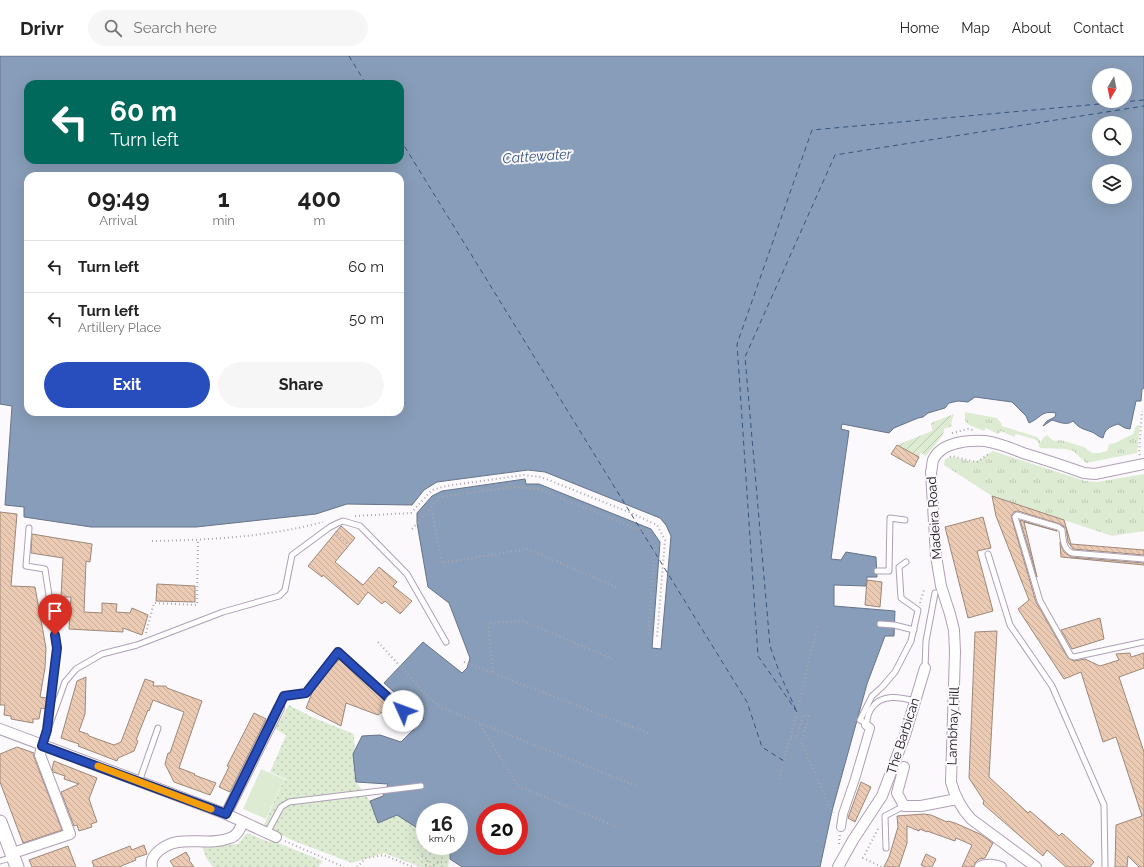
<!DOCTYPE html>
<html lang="en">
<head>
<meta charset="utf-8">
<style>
	:root { --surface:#fff; --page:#f6f6f6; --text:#222; --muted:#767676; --line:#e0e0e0; --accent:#284dbc }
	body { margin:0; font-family:Raleway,sans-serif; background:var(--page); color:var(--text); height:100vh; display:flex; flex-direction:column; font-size:15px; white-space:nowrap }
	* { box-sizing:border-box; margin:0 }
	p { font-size:13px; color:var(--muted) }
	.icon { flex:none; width:22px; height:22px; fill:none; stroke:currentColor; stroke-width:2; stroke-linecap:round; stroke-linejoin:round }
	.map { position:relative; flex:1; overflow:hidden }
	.panel { position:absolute; left:24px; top:116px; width:380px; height:244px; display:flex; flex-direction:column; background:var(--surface); border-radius:12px; box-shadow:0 4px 16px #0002 }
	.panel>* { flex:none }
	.guide { position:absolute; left:24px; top:24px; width:380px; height:84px; border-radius:12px; box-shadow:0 4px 16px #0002; background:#00695c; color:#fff; overflow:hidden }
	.needle { width:26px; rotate:190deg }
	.controls { position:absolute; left:1092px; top:12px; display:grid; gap:8px }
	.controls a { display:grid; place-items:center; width:40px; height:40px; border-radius:50%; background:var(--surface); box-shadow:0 4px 16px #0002; font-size:20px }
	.speed { position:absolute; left:416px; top:747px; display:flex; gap:8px; font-size:20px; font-weight:700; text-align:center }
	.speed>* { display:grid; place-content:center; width:52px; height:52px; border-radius:50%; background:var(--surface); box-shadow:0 4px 16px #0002; line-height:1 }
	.speed small { font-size:10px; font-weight:400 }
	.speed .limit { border:6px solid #d22; background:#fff; color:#111 }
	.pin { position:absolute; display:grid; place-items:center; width:34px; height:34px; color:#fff; margin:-41px -17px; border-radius:50% 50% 50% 0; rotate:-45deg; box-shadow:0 0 4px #0007 }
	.pin .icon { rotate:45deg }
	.me { position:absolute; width:44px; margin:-22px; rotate:313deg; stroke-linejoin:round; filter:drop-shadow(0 0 3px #0008) }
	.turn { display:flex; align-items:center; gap:14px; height:84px; padding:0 20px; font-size:18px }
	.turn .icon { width:52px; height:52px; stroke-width:2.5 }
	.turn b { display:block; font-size:28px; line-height:34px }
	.eta { display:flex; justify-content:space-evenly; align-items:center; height:68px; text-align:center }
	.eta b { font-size:24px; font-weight:700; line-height:28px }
	.primary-button { display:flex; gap:8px; margin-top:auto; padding:8px 20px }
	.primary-button a { flex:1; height:46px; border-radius:24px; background:var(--accent); color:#fff; font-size:16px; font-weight:700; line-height:46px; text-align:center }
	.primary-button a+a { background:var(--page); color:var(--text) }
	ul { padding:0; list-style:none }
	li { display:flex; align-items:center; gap:12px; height:52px; padding:0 20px; border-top:1px solid var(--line) }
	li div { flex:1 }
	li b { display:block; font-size:15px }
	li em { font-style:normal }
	header { display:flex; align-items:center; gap:24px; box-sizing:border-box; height:56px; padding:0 20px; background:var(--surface); border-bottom:1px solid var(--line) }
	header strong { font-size:19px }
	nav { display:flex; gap:22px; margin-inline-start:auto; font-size:14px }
	.search { width:280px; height:36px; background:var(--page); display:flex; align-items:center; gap:10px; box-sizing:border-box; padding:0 14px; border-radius:22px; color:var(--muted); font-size:15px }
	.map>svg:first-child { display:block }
</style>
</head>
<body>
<header>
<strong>Drivr</strong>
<div class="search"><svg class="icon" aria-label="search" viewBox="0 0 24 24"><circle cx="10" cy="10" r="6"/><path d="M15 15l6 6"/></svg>Search here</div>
<nav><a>Home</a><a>Map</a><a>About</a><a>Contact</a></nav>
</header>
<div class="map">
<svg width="1144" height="811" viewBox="0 0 1144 811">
	<defs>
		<pattern id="grass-tufts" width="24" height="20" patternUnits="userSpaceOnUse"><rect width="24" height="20" fill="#deebd3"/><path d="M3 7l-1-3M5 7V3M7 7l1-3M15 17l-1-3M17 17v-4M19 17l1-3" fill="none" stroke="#bec8b4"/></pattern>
		<pattern id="park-dots" width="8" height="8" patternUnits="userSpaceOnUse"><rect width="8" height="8" fill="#deebd3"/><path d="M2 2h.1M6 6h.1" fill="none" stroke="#bec8b4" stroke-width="1.8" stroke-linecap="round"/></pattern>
		<pattern id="garden-furrows" width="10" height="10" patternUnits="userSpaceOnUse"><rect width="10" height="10" fill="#deebd3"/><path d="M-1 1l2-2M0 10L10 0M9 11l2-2" fill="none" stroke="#bec8b4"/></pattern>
		<pattern id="building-back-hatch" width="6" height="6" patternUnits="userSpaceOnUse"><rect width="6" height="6" fill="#ebcbb4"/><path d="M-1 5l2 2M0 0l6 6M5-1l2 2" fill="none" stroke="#c9ad9a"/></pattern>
	</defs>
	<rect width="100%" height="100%" fill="#fcf9fd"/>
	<g fill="url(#grass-tufts)">
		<path d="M 965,356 L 997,362 L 1001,367 L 1002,370 L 1037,381 L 1041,386 L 1043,382 L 1047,379 L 1051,383 L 1055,385 L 1061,384 L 1084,391 L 1092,397 L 1100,397 L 1107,395 L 1109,388 L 1115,387 L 1133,378 L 1136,370 L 1140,369 L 1137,397 L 1086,407 L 1073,395 L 1066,393 L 1040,392 L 1037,384 L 1016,378 L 1014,381 L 1001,375 L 998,378 L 986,372 L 984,375 L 969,369 L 965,365 Z"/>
		<path d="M 993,395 L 1085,425 L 1097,426 L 1144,418 L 1144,475 L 1112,480 L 992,440 L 944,409 L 945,403 C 958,398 965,408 977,405 C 981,404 988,398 993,395 Z"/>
	</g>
	<g fill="url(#park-dots)">
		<path d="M 289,649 L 312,661 L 354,678 L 356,726 L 370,745 L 378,767 L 397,759 L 425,777 L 425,790 L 447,790 L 450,792 L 448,811 L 420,811 L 384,797 L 352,807 L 289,783 L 264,769 L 284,723 L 290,725 L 270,716 L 286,679 L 275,673 Z"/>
		<path d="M 247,777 L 269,786 L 273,785 L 323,805 L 318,811 L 213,811 L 206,802 L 202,790 L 238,788 Z"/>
	</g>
	<path fill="url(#garden-furrows)" d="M 954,358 L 951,368 L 952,370 L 944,373 L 943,379 L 926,400 L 921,397 L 919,401 L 897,389 L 932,375 L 931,367 Z"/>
	<path fill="#deebd3" d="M 261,713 L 284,723 L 266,763 L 243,753 Z"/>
	<path fill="#889db9" stroke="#667389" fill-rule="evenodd" d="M 0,0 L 1144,0 L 1144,332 L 1142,333 L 1141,345 L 1136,345 L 1130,373 L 1125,372 L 1118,368 C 1109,371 1105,373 1103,382 C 1099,381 1097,379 1094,377 C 1086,373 1080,374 1073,365 C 1067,370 1059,366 1052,364 L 1043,370 L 1047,365 L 1055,361 L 1056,357 C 1041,354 1041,362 1029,367 L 1026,360 L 1012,346 L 975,341 L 968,346 L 958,345 L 949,347 L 945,352 L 928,357 L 923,361 L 918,362 L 894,372 L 889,377 L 842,368 L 841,373 L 849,375 L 831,503 L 841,504 L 846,496 L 876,501 L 877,521 L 867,521 L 866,530 L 834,529 L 834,550 L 895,555 L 894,580 L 885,580 L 867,628 L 832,755 L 820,811 L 462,811 L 450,803 L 450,792 L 447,790 L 459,790 L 459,756 L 425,756 L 425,777 L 397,759 L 378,767 L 370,745 L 383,740 L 388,728 L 356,726 L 353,698 L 362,680 L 380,679 L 401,686 L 424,663 L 384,627 L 423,586 L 462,617 L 467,612 L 470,602 L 449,547 L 428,531 L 417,467 L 417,457 L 432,440 L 442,435 L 525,423 L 526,428 L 539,428 L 651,473 L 660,486 L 652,592 L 661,593 L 671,480 L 666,469 L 660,462 L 545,416 L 528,414 L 437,426 L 424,434 L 412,449 L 347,448 L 316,458 L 196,471 L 91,471 L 24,461 L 24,451 L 5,449 L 12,350 L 0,348 ZM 1099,19 L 1125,19 L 1125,45 L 1099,45 ZM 28,28 L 400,28 L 400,104 L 28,104 ZM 1099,67 L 1125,67 L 1125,93 L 1099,93 ZM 1099,115 L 1125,115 L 1125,141 L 1099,141 ZM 28,120 L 400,120 L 400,356 L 28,356 ZM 485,756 L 519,756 L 519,790 L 485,790 Z"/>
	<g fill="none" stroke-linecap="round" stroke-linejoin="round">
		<g stroke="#35557e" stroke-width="1" stroke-dasharray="5 4" stroke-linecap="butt">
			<path d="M 349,0 L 366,28"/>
			<path d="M 400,83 L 747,646 L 762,691 L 784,705"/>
			<path d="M 796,654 L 780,618 L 770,590 L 745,301 L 835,99 L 1144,50"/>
			<path d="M 797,656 L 758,600 L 737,288 L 812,74 L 1144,44"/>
		</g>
	</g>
	<g fill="url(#building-back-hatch)" stroke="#9d8879">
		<path d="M 897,389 L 919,401 L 914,411 L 891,398 Z"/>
		<path d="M 992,440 L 1064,464 L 1071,488 L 1144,494 L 1144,499 L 1073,493 L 1068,486 L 1066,472 L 1060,468 L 1018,455 L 1014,456 L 1011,460 L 1036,546 L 1068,602 L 1074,605 L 1085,603 L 1100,610 L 1119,604 L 1116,598 L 1130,597 L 1131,601 L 1144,597 L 1144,612 L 1119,621 L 1144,696 L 1144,811 L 1139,811 L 1128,800 L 1127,811 L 1115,811 L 1116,769 L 1142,760 L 1116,681 L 1103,686 L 1081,616 L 1064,623 L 1018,553 L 1029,544 L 996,460 Z"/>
		<path d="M 0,456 L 17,458 L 11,530 L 35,531 L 46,592 L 45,612 L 40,641 L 47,642 L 46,653 L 41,652 L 39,663 L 33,663 L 33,667 L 11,663 L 11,660 L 4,659 L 5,649 L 0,649 Z"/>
		<path d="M 983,461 L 991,492 L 977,495 L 993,555 L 968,562 L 945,471 Z"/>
		<path d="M 1020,464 L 1057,475 L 1024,466 L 1037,521 Z"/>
		<path d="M 341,470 L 355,482 L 335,506 L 363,529 L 379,511 L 397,526 L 393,530 L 412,545 L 400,558 L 385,545 L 382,548 L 368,536 L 358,549 L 323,519 L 322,521 L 308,510 Z"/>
		<path d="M 32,478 L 92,488 L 90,506 L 86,505 L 84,556 L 102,557 L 102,547 L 117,548 L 116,556 L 130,557 L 132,552 L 148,559 L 142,579 L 123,572 L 123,576 L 69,573 L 71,541 L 61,541 L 63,502 L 31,497 Z"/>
		<path d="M 1060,486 L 1064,496 L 1071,501 L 1144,507 L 1144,509 L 1061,501 Z"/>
		<path d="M 867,524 L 882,526 L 880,551 L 865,549 Z"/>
		<path d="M 157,528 L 195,530 L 195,546 L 156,545 Z"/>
		<path d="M 1100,562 L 1104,583 L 1072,593 L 1061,574 Z"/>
		<path d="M 997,575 L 989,721 L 1028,757 L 1030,755 L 1059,780 L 1062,777 L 1094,806 L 1090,811 L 1066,811 L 1047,794 L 1043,800 L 983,748 L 984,745 L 969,722 L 975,576 Z"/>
		<path d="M 340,603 L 369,629 L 390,650 L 378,659 L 346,647 L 341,670 L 306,652 L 314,632 L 330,612 Z"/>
		<path d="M 86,621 L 85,658 L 79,675 L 88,678 L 89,680 L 114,689 L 121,686 L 145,623 L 154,626 L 153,630 L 166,630 L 167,632 L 202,645 L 179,712 L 195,718 L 194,719 L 216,727 L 210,739 L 174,726 L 165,708 L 168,697 L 170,697 L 184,656 L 153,644 L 149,655 L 148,654 L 136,684 L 138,685 L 134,695 L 118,702 L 117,705 L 78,690 L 79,688 L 61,682 L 77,625 Z"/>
		<path d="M 254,657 L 266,663 L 230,736 L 219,731 L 229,711 L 227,710 Z"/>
		<path d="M 17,691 L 34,697 L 34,701 L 62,774 L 23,787 L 0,726 L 0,698 Z"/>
		<path d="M 54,705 L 97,722 L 89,743 L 97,766 L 91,768 L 92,771 L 79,775 L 77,769 L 74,770 L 61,736 L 79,728 L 64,723 L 65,720 L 53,716 L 52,713 Z"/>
		<path d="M 861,726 L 871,731 L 855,766 L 848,762 Z"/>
		<path d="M 924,758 L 931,759 L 947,766 L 948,765 L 955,767 L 980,778 L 993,787 L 985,802 L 979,803 L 975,807 L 974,811 L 962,811 L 972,789 L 956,782 L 955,785 L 927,775 L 927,776 L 920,773 L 919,775 L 907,770 L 907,787 L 899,811 L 884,811 L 889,801 L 898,771 L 897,760 Z"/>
		<path d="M 144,789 L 147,798 L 135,802 L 136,804 L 119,811 L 94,811 L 92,805 L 130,790 L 132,794 Z"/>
		<path d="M 68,790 L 76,811 L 32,811 L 29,804 Z"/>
		<path d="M 186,796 L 190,803 L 189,804 L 194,811 L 174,811 L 170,805 Z"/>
		<path d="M 926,798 L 936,803 L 932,811 L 925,811 L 921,809 Z"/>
	</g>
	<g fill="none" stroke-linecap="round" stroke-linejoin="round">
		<defs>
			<g id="service">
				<path d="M 29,472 L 26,510 L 45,513 L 57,592 L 48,666"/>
				<path d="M 988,498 L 1010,569 L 1052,630 L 1104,749 L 1105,811"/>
				<path d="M 1144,503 L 1072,497 C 1063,493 1063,483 1062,474 L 1058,471 L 1017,459 L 1015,461 L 1040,545 L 1071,600 L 1074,601 L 1144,586"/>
				<path d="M 877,515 L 889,515 L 890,462 L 905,464"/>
				<path d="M 880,568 L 894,569 L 914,574"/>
				<path d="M 925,612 L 926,585 L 935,537"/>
				<path d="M 279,652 L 284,640 L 305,637 L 338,596 L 403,655"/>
				<path d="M 866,667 L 860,664 L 872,640 L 882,631 L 895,616 L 911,585 L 918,554 L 901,542 L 899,511 L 906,506"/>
				<path d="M 866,669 C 867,664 868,657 871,653 C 881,637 900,641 915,645"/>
				<path d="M 42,690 L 65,626 L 76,613 L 102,598 L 137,589 L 223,556 L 279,540 L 285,534 L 292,499 L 330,471 L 338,467 L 343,465 L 360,470 L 407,518 L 446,586"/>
				<path d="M 139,726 L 158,672"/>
				<path d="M 267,777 L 281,751 L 289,746 L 421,730"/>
				<path d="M 886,792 L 885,760 L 904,750"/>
				<path d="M 0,805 L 13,801"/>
			</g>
			<path id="pedestrian" d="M 841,771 L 843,758 L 855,723 L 870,672 L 866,669"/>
			<g id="minor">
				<path d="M 0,673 L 226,758 L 276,781"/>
				<path d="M 904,711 L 897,737 L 904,750 L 921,750 L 957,743"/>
				<path d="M 226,758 L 279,652"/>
				<path d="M 13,797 L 70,778 L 40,699 L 42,690"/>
				<path d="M 152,811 C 149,798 166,788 178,786 C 194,783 213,789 230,782 C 237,780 240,773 243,766"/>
				<path d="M 838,811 L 853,784 L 882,740 L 905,679 L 925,612"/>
				<path d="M 980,811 C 986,807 994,809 1001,811"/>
				<path d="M 1036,811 L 971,763 C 961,752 955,741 951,726 L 955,596 L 954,574 L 950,558 L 941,530 L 936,500 L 931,416 C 932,413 932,408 933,404 C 941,386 968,384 985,385 C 998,387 1011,392 1023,397 C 1043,403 1064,410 1084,417 L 1095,418 L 1144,408"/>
			</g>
			<path id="tertiary" d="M 0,766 L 17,811"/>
		</defs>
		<use href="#service" stroke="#afa0b5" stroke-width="7"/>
		<use href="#pedestrian" stroke="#afa0b5" stroke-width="10"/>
		<use href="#minor" stroke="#afa0b5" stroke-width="12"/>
		<use href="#tertiary" stroke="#afa0b5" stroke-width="15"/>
		<g stroke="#aaa6ac" stroke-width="2" stroke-dasharray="1 3" stroke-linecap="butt">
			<path d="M 952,377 L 968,373 L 973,374"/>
			<path d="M 1140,399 L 1139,397 L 1142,355"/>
			<path d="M 950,401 L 952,400 L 971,405 L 977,406 L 990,397"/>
			<path d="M 355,460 L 411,457 L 432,434 L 446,430 L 524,419 L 541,421 L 631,457 L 657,469 L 665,484 L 657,582"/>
			<path d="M 412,473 L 431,452"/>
			<path d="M 336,476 L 335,477 L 349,489"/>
			<path d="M 152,485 C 209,484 268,481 323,466"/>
			<path d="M 616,531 L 528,493 L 442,507 L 431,452 L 440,441 L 515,431 L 539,433 L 647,477 L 655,490 L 648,580"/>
			<path d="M 920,547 L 924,534"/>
			<path d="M 146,577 L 154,547 L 197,549 L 198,484"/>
			<path d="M 378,586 L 431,644 L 440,651 L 639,731"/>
			<path d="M 464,606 L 648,677"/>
			<path d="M 493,616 L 488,567 L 523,565 L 613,603"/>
			<path d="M 480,669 L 518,730 L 617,771"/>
			<path d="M 791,682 L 796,683 L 803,659 L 809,660 L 801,686 L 833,758"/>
			<path d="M 779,723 L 797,656 L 817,571"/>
			<path d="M 878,773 L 863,802 L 882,811"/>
			<path d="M 285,785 L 344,811"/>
			<path d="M 839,788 L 840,778"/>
			<path d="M 422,800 L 428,804 L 425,811"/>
			<path d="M 357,811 L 366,802 L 384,799 L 413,811"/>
			<path d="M 430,811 L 436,807 L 443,806"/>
		</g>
		<use href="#service" stroke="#fff" stroke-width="5"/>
		<use href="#pedestrian" stroke="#fff" stroke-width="8"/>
		<use href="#minor" stroke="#fff" stroke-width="10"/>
		<use href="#tertiary" stroke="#fff" stroke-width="13"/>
	</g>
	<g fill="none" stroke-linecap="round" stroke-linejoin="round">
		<defs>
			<path id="route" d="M 55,579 L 57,592 L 47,674 L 42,690 L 226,758 L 284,640 L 306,637 L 338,596 L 403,655"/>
		</defs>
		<use href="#route" stroke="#1a327a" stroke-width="10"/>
		<use href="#route" stroke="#284dbc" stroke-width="7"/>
		<path stroke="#f59e0b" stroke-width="7" d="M 98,710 L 211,753"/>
	</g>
	<g text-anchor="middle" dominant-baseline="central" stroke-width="4" stroke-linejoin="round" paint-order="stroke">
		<g font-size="13" fill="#161018" stroke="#fcf9fd">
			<text transform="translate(934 462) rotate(-94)">Madeira Road</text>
			<text transform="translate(953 670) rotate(-88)">Lambhay Hill</text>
			<text transform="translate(903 680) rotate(-72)">The Barbican</text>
		</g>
		<g font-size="14" font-style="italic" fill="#35557e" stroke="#fcf9fd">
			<text transform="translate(537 100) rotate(-4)">Cattewater</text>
		</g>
	</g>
</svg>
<div class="controls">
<a><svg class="needle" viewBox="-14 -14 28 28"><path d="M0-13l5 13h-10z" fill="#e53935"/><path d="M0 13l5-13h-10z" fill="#767676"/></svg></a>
<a><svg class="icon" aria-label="search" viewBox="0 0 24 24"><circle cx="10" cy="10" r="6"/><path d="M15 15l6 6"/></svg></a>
<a><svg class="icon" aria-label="layers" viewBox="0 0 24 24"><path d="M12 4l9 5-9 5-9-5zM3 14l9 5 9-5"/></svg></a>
</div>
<div class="speed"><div>16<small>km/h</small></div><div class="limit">20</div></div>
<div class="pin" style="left:55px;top:579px;background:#d93025"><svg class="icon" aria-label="arrive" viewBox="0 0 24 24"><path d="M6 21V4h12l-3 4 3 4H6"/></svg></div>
<svg class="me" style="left:403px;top:655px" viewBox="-20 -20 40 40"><circle r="19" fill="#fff"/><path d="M0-13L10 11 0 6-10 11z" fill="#284dbc"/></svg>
<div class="guide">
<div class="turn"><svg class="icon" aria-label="left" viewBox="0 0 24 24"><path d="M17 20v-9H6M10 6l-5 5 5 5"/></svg><div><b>60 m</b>Turn left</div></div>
</div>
<section class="panel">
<div class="eta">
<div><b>09:49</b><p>Arrival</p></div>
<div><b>1</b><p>min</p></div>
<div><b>400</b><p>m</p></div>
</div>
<ul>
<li><svg class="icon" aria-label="left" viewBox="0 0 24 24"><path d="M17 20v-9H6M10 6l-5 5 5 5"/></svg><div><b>Turn left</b></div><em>60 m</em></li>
<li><svg class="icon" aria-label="left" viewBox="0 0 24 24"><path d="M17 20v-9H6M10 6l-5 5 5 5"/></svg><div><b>Turn left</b><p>Artillery Place</p></div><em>50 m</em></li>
</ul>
<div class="primary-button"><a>Exit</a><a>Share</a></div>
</section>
</div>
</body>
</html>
